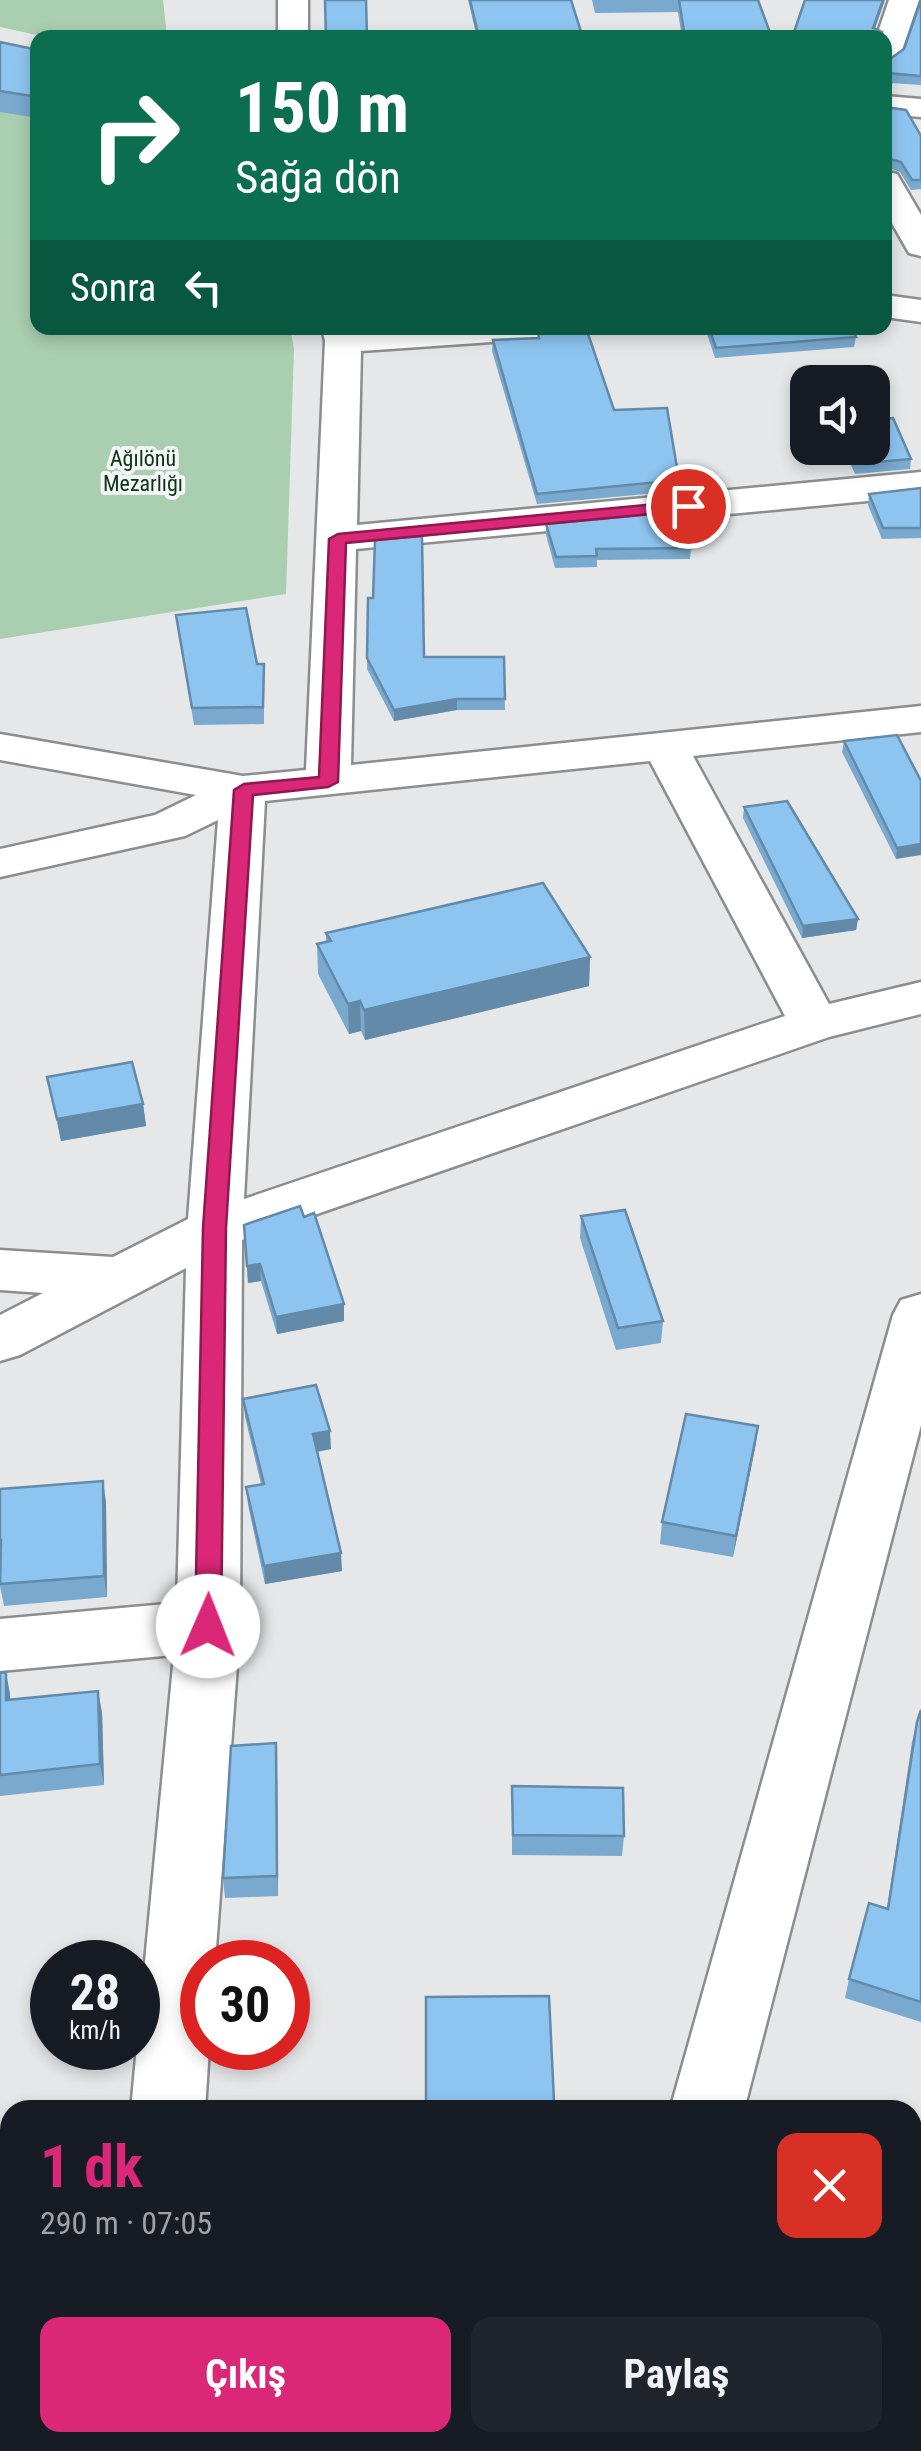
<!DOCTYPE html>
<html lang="tr">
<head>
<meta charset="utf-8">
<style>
	:root { --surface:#171b24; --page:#20242c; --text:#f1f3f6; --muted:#9ea1a6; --accent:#db2777 }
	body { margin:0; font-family:"Roboto Condensed",sans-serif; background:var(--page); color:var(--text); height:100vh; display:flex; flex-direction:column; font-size:38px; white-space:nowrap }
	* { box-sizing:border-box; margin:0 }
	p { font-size:32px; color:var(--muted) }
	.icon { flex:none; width:55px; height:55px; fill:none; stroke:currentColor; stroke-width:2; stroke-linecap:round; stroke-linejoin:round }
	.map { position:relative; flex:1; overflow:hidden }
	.sheet { position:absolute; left:0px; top:2100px; width:922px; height:352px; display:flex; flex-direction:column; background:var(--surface); border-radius:30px 30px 0 0; box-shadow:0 5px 15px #0003 }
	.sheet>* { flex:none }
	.banner { position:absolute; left:30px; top:30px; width:862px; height:305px; border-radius:20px; box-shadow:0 5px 15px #0003; background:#0b6e4f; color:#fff; overflow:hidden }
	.fabs { position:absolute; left:790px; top:365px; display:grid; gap:20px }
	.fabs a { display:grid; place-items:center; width:100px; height:100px; border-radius:20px; background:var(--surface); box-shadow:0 5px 15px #0003; font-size:50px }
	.speed { position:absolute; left:30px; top:1940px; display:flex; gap:20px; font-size:50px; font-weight:700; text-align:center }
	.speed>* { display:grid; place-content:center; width:130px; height:130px; border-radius:50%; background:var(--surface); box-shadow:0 5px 15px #0003; line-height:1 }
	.speed small { font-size:25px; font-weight:400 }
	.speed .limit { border:15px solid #d22; background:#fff; color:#111 }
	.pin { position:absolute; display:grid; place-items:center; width:85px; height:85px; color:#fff; margin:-42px; border:5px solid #fff; border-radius:50%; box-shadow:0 2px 10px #0007 }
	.me { position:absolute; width:110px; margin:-55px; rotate:1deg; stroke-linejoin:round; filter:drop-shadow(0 0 8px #0008) }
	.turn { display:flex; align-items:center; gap:35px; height:210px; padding:0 40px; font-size:45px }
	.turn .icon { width:130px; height:130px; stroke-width:2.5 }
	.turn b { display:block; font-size:70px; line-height:85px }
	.then { display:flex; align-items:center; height:95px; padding:0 40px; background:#0003; gap:20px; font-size:38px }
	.round { display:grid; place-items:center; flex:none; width:105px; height:105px; border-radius:20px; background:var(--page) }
	.summary { display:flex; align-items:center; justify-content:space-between; height:170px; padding:0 40px }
	h1 { font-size:60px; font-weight:700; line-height:75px; color:var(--accent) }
	.action { display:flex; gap:20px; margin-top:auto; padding:20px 40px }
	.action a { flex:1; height:115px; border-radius:20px; background:var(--accent); color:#fff; font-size:40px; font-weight:700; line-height:115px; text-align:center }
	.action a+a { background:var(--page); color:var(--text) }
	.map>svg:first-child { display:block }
</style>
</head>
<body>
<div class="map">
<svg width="921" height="2451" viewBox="0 0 921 2451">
	<rect width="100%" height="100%" fill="#e5e7e9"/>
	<g fill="#aaceb0">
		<path d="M 0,0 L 163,0 L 167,37 L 46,37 L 0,27 Z"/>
		<path d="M 0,52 L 37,60 L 38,328 L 290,328 L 294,349 L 286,594 L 0,639 Z"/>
	</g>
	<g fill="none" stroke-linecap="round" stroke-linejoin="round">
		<defs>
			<g id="minor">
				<rect x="278" y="0" width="30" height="38"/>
				<path d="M 889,0 L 919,0 L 900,56 L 896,62 L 885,65 L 885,38 L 876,38 Z"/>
				<path d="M 885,96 L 921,99 L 921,117 L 885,114 Z"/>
				<path d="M 885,171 L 897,174 L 921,215 L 921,256 L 909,253 L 885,211 Z"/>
				<path d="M 885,295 L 921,300 L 921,322 L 885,317 Z"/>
				<path d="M 322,328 L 553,328 L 548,336 L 535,339 L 361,351 L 357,525 L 921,472 L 921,496 L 356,549 L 351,765 L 921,706 L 921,732 L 693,756 L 829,1004 L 921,982 L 921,1014 L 829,1037 L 242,1240 L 240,1626 L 215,1962 L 202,1962 L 202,2048 L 209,2048 L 205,2110 L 131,2110 L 174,1655 L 0,1671 L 0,1619 L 177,1603 L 186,1268 L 20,1355 L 0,1361 L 0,1315 L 43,1293 L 0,1290 L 0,1250 L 113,1257 L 188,1219 L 218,820 L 185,836 L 0,877 L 0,849 L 155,815 L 196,795 L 0,760 L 0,734 L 243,776 L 306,770 L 325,341 ZM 650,761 L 785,1016 L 244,1199 L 265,801 Z"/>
				<path d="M 921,1294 L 921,1425 L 744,2110 L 670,2110 L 893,1315 L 901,1300 Z"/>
				<path d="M 101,2442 L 181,2442 L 180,2451 L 100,2451 Z"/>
				<path d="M 578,2442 L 658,2442 L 655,2451 L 575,2451 Z"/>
			</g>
		</defs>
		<use href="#minor" stroke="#8c8d8f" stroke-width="5"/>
		<use href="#minor" fill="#fff" fill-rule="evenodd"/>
	</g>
	<g fill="#79a9ce">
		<path d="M 468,0 L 571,0 L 583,38 L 477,38 Z"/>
		<path d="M 592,0 L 758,0 L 772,38 L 682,38 L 678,12 L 595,13 Z"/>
		<path d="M 921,0 L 921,85 L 891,83 L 890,93 L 885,72 L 904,49 Z"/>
		<path d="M 0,42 L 38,50 L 38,118 L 0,112 Z"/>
		<path d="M 885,107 L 921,136 L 921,189 L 911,190 L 900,172 L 886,167 Z"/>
		<path d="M 705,328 L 851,328 L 856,337 L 854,347 L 715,358 Z"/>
		<path d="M 549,329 L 614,410 L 679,480 L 679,491 L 537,504 L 492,351 L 493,340 L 538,338 L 538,332 Z"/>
		<path d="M 843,448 L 872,448 L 911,459 L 910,469 L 855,474 Z"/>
		<path d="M 921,488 L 921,538 L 882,539 L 868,505 L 869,494 Z"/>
		<path d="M 546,524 L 691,548 L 690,559 L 597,560 L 597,567 L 555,568 L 546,535 Z"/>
		<path d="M 368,598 L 424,657 L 504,657 L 505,710 L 457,710 L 394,721 L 367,669 Z"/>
		<path d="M 176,615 L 257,664 L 264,664 L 264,724 L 194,725 Z"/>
		<path d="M 844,741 L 921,781 L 896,859 L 842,752 Z"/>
		<path d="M 744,807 L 858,919 L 856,930 L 802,938 L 743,818 Z"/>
		<path d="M 326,933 L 590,957 L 589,986 L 365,1040 L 361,1031 L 349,1034 L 318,974 L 317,944 L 326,942 Z"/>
		<path d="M 47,1077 L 143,1104 L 146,1126 L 61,1141 Z"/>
		<path d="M 581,1216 L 663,1321 L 661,1343 L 616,1350 L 580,1238 Z"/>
		<path d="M 304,1217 L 344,1304 L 344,1321 L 277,1334 L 261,1281 L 248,1283 L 244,1225 Z"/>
		<path d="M 243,1399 L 331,1449 L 317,1452 L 342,1571 L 265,1584 L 248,1505 L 246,1487 L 261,1484 L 245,1417 Z"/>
		<path d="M 758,1426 L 755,1448 L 733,1557 L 660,1544 L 662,1522 Z"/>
		<path d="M 0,1489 L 106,1502 L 107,1597 L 4,1606 L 0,1586 Z"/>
		<path d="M 0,1673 L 10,1694 L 10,1699 L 102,1712 L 104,1785 L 0,1796 Z"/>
		<path d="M 921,1710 L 921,2022 L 845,1998 L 849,1979 L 887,1909 L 912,1742 Z"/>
		<path d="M 277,1764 L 278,1896 L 225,1898 L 223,1878 Z"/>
		<path d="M 512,1786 L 624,1836 L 622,1856 L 512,1855 Z"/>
		<path d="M 426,1997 L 554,2101 L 553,2110 L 427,2110 Z"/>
	</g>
	<g fill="#638aa8">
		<path d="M 883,0 L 885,0 L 872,37 L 873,28 Z"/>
		<path d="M 891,83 L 890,93 L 885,95 L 885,86 Z"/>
		<path d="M 457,699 L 457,710 L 394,721 L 394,710 Z"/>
		<path d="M 921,844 L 921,855 L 896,859 L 897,848 Z"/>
		<path d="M 858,919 L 856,930 L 802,938 L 803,926 Z"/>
		<path d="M 590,957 L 589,986 L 365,1040 L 364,1010 Z"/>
		<path d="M 360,1001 L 361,1031 L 349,1034 L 348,1004 Z"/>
		<path d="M 143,1104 L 146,1126 L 61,1141 L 57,1119 Z"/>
		<path d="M 260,1264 L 261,1281 L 248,1283 L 247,1266 Z"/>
		<path d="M 344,1304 L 344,1321 L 277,1334 L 276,1317 Z"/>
		<path d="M 758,1426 L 755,1448 L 733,1557 L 736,1536 Z"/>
		<path d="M 330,1431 L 331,1449 L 314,1452 L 313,1434 Z"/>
		<path d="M 103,1481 L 106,1502 L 107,1597 L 104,1576 Z"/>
		<path d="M 341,1553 L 342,1571 L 265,1584 L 264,1566 Z"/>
		<path d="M 6,1672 L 10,1694 L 10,1721 L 6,1700 Z"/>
		<path d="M 98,1691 L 102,1712 L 104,1785 L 100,1764 Z"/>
		<path d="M 276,1743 L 277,1764 L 278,1896 L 277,1876 Z"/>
	</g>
	<g fill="#8dc5f0" stroke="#638aa8" stroke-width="2.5">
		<path d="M 325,0 L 366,0 L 367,38 L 326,38 Z"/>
		<path d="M 470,0 L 571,0 L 583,38 L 479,38 Z"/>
		<path d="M 679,0 L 758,0 L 772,38 L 746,35 L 747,38 L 685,38 Z"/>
		<path d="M 805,0 L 883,0 L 873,28 L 882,32 L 882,38 L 792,38 Z"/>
		<path d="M 921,0 L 921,76 L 886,73 L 891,83 L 885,86 L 885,72 L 890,59 L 904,49 Z"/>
		<path d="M 0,42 L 38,50 L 38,97 L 0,91 Z"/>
		<path d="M 885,107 L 906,110 L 921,136 L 921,180 L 912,180 L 901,162 L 887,158 L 885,159 Z"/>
		<path d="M 550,328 L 586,328 L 614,410 L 667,408 L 679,480 L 537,494 L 493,340 L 539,338 L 538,332 L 549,329 Z"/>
		<path d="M 709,328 L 851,328 L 856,337 L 716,348 Z"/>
		<path d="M 893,418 L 911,459 L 856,464 L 849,448 L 872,448 L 872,420 Z"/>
		<path d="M 921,488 L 921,528 L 883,528 L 869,494 Z"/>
		<path d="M 685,511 L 691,548 L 596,549 L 597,556 L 556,557 L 546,524 Z"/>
		<path d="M 422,536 L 424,657 L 504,657 L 505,699 L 457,699 L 394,710 L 367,658 L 368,598 L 373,598 L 375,540 Z"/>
		<path d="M 246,608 L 257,664 L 264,664 L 263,707 L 192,708 L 176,615 Z"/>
		<path d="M 897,735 L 921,781 L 921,844 L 897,848 L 844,741 Z"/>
		<path d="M 787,801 L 858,919 L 803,926 L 744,807 Z"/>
		<path d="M 543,883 L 590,957 L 364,1010 L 360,1001 L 348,1004 L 317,944 L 331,941 L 326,933 Z"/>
		<path d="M 132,1062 L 143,1104 L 57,1119 L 47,1077 Z"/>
		<path d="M 300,1206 L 304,1217 L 314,1213 L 344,1304 L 276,1317 L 260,1264 L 247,1266 L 244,1225 Z"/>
		<path d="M 625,1210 L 663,1321 L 618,1328 L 581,1216 Z"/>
		<path d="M 316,1385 L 330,1431 L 313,1434 L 341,1553 L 264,1566 L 246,1487 L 264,1484 L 243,1399 Z"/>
		<path d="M 686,1414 L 758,1426 L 736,1536 L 662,1522 Z"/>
		<path d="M 103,1481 L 104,1576 L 0,1584 L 1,1540 L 0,1540 L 0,1489 Z"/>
		<path d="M 6,1672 L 6,1700 L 98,1691 L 100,1764 L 0,1775 L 0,1673 Z"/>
		<path d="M 921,1710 L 921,2002 L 849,1979 L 869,1903 L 888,1909 L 917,1722 Z"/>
		<path d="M 276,1743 L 277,1876 L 223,1878 L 231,1746 Z"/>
		<path d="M 512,1786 L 623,1788 L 624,1836 L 513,1835 Z"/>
		<path d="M 549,1996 L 554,2101 L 426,2103 L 426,1997 Z"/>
	</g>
	<path fill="#db2777" stroke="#8e194d" stroke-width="2.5" d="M 688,501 L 696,506 L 693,510 L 346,543 L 338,782 L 328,787 L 253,795 L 226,1228 L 221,1626 L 217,1634 L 208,1637 L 198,1634 L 195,1626 L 203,1228 L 234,790 L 244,784 L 319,777 L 329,539 L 338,534 Z"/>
	<g text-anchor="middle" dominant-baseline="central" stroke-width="8" stroke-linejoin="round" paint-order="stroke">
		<g font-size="22" fill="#0c3417" stroke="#f3f5f6">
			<text x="143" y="458">Ağılönü<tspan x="143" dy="25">Mezarlığı</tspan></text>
		</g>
	</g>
</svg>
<div class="fabs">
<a><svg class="icon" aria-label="sound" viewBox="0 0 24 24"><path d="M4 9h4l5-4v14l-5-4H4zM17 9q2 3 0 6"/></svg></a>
</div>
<div class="speed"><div>28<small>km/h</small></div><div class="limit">30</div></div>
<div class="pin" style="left:688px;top:506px;background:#d93025"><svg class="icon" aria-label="arrive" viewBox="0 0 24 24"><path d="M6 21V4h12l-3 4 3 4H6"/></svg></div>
<svg class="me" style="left:208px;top:1626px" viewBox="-20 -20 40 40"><circle r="19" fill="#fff"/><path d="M0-13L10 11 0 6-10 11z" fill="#db2777"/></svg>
<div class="banner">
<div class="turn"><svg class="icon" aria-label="right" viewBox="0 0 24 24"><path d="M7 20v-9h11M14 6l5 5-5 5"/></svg><div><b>150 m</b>Sağa dön</div></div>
<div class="then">Sonra<svg class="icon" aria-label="left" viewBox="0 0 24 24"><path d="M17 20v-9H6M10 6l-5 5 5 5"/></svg></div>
</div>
<section class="sheet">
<div class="summary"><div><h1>1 dk</h1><p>290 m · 07:05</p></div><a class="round" style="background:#d93025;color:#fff"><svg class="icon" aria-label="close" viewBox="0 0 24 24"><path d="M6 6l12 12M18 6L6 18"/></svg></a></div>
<div class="action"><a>Çıkış</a><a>Paylaş</a></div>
</section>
</div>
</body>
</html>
